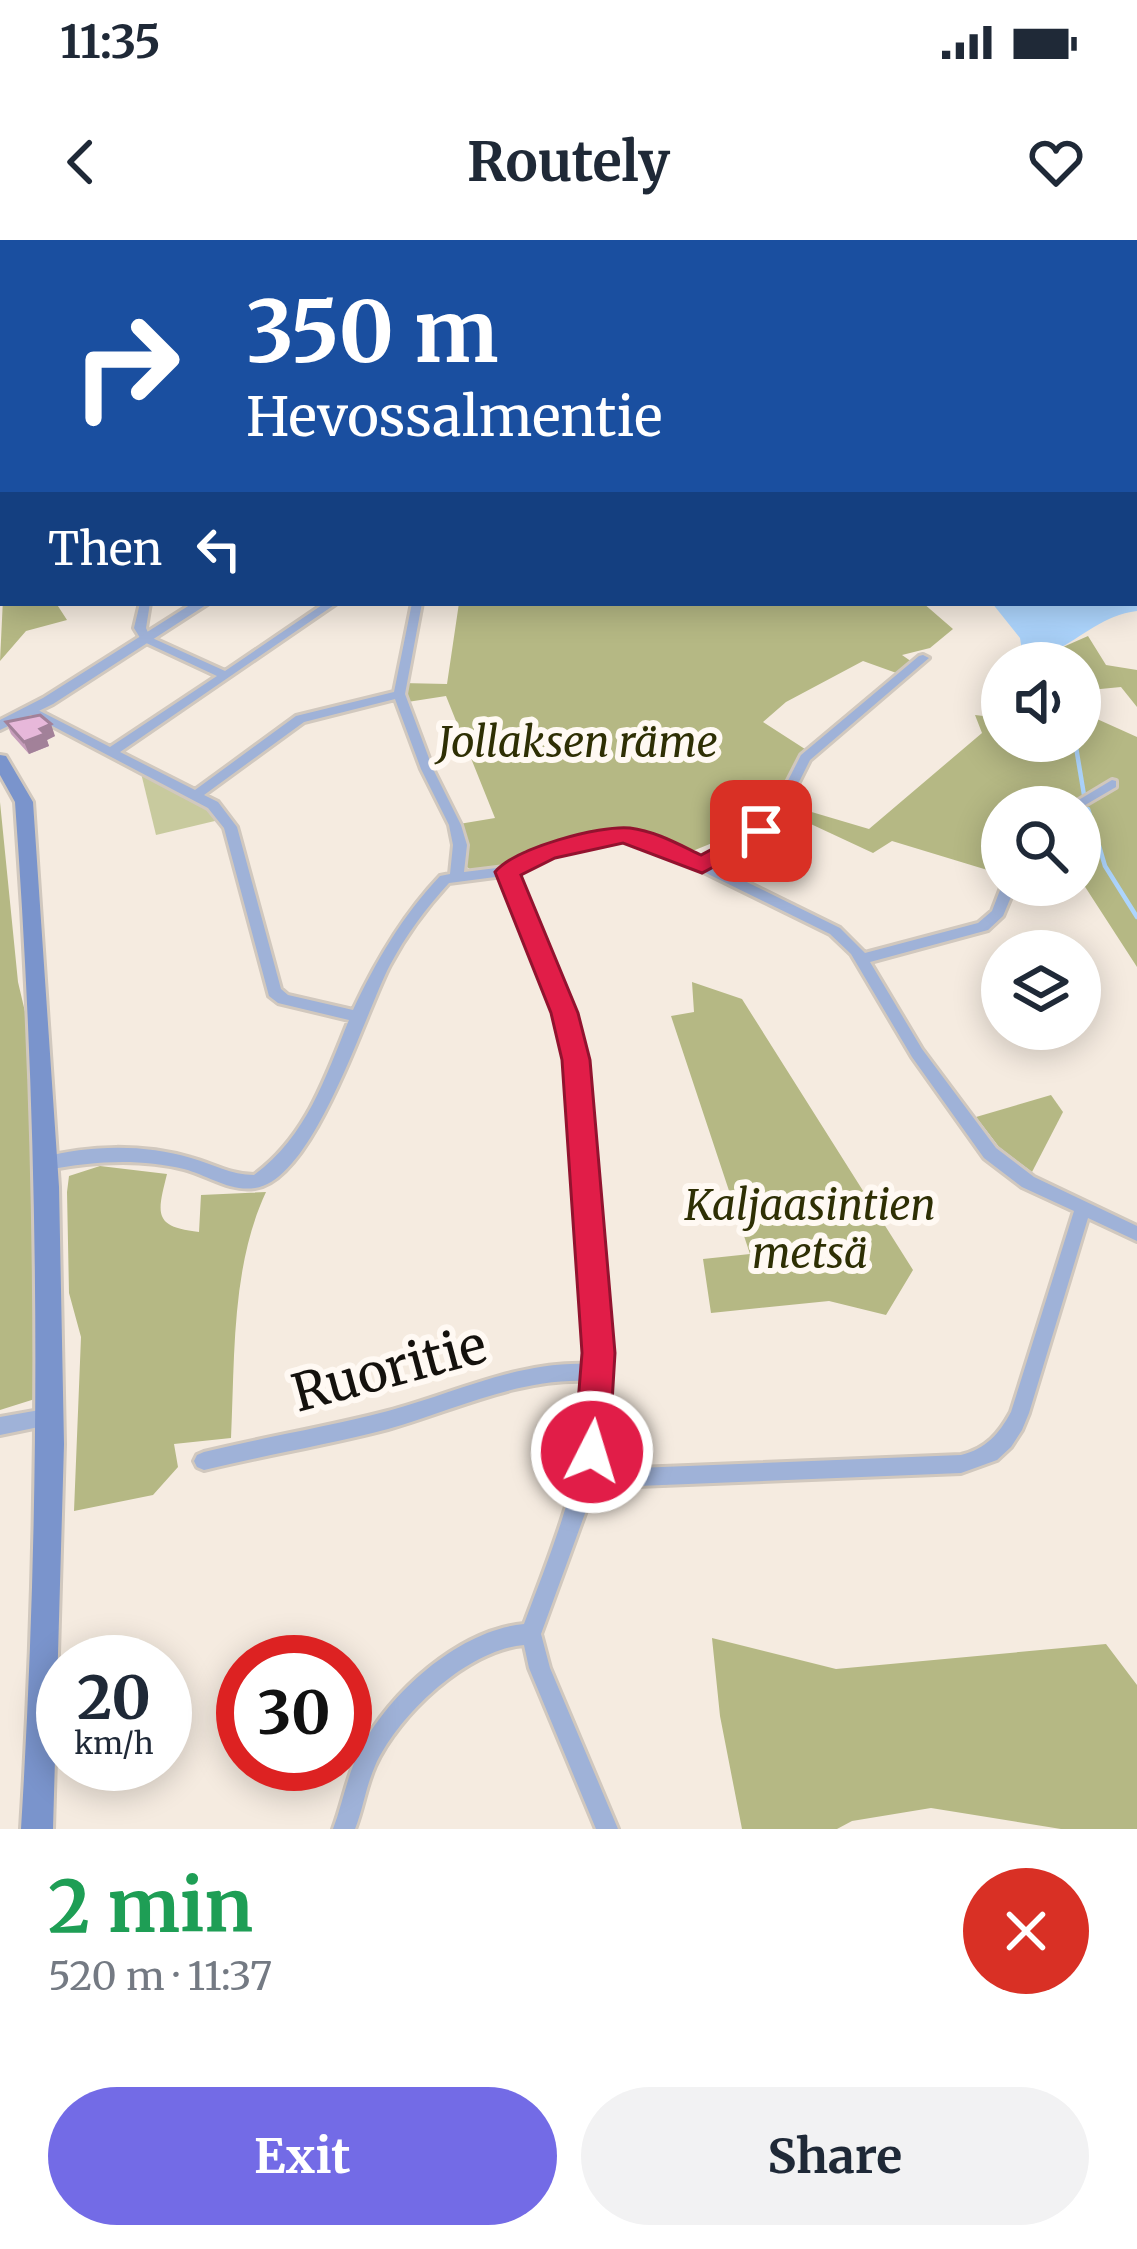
<!DOCTYPE html>
<html lang="en">
<head>
<meta charset="utf-8">
<style>
	:root { --surface:#fff; --page:#f2f2f3; --text:#1f2937; --muted:#747a83; --accent:#736be6 }
	body { margin:0; font-family:Merriweather,serif; background:var(--page); color:var(--text); height:100vh; display:flex; flex-direction:column; font-size:45px; white-space:nowrap }
	* { box-sizing:border-box; margin:0 }
	p { font-size:39px; color:var(--muted) }
	.icon { flex:none; width:66px; height:66px; fill:none; stroke:currentColor; stroke-width:2; stroke-linecap:round; stroke-linejoin:round }
	.map { position:relative; height:1589px; overflow:hidden }
	.side { display:flex; flex-direction:column; background:var(--surface); flex:1 }
	.side>* { flex:none }
	.guide { position:absolute; left:0px; top:0px; width:1137px; height:366px; box-shadow:0 6px 30px #0003; background:#1a4fa0; color:#fff; overflow:hidden }
	.fabs { position:absolute; left:981px; top:402px; display:grid; gap:24px }
	.fabs a { display:grid; place-items:center; width:120px; height:120px; border-radius:50%; background:var(--surface); box-shadow:0 6px 30px #0003; font-size:60px }
	.speed { position:absolute; left:36px; top:1395px; display:flex; gap:24px; font-size:60px; font-weight:700; text-align:center }
	.speed>* { display:grid; place-content:center; width:156px; height:156px; border-radius:50%; background:var(--surface); box-shadow:0 6px 30px #0003; line-height:1 }
	.speed small { font-size:30px; font-weight:400 }
	.speed .limit { border:18px solid #d22; background:#fff; color:#111 }
	.pin { position:absolute; display:grid; place-items:center; width:102px; height:102px; color:#fff; margin:-51px; border-radius:24px; box-shadow:0 6px 18px #0006 }
	.me { position:absolute; width:132px; margin:-66px; rotate:5deg; stroke-linejoin:round; filter:drop-shadow(0 0 9px #0008) }
	.turn { display:flex; align-items:center; gap:42px; height:252px; padding:0 48px; font-size:54px }
	.turn .icon { width:156px; height:156px; stroke-width:2.5 }
	.turn b { display:block; font-size:84px; line-height:102px }
	.then { display:flex; align-items:center; height:114px; padding:0 48px; background:#0003; gap:24px; font-size:45px }
	.round { display:grid; place-items:center; flex:none; width:126px; height:126px; border-radius:63px; background:var(--page) }
	.headline { display:flex; align-items:center; justify-content:space-between; height:204px; padding:0 48px }
	h1 { font-size:72px; font-weight:700; line-height:90px; color:#1e9e55 }
	.cta { display:flex; gap:24px; margin-top:auto; padding:24px 48px }
	.cta a { flex:1; height:138px; border-radius:72px; background:var(--accent); color:#fff; font-size:48px; font-weight:700; line-height:138px; text-align:center }
	.cta a+a { background:var(--page); color:var(--text) }
	.status { display:flex; justify-content:space-between; align-items:center; height:84px; padding:0 60px; background:var(--surface); direction:ltr }
	.status svg { height:33px; fill:currentColor }
	header { display:flex; justify-content:space-between; align-items:center; height:156px; padding:0 48px; background:var(--surface); font-size:54px; font-weight:700 }
	.map>svg:first-child { display:block }
</style>
</head>
<body>
<div class="status"><b>11:35</b><svg viewBox="0 0 49 12"><path d="M0 12V9h3v3zM5 12V6h3v6zM10 12V3h3v9zM15 12V0h3v12zM26 1h20v11H26zM47 4h2v5h-2z"/></svg></div>
<header><svg class="icon" aria-label="back" viewBox="0 0 24 24"><path d="M15 5l-7 7 7 7"/></svg>Routely<svg class="icon" aria-label="heart" viewBox="0 0 24 24"><path d="M12 20l-8-8c-3-5 5-10 8-4 3-6 11-1 8 4z"/></svg></header>
<div class="map">
<svg width="1137" height="1589" viewBox="0 0 1137 1589">
	<rect width="100%" height="100%" fill="#f5ebe0"/>
	<path fill="#c8ca9e" d="M 141,533 L 209,568 L 219,580 L 156,595 Z"/>
	<g fill="#b5b884">
		<path d="M 3,359 L 3,363 L 56,363 L 67,380 L 26,391 L 0,421 Z"/>
		<path d="M 459,363 L 923,363 L 953,389 L 930,408 L 902,415 L 915,424 L 902,435 L 863,421 L 786,462 L 763,482 L 808,511 L 796,523 L 764,582 L 695,610 L 683,612 L 632,589 L 524,611 L 527,618 L 507,627 L 470,629 L 465,626 L 459,584 L 495,578 L 446,456 L 401,463 L 402,443 L 447,444 Z"/>
		<path d="M 1088,396 L 1106,425 L 1137,430 L 1137,467 L 1121,447 L 1090,450 L 1097,479 L 1137,497 L 1137,727 L 1080,639 L 1080,567 L 1002,567 L 1002,623 L 994,632 L 892,601 L 873,613 L 785,572 L 788,565 L 869,589 L 982,493 L 975,475 L 992,477 L 1002,463 L 1002,501 L 1080,501 L 1080,423 L 1049,423 L 1054,411 Z"/>
		<path d="M 0,562 L 18,742 L 26,776 L 38,1158 L 0,1170 Z"/>
		<path d="M 692,742 L 742,759 L 913,1030 L 886,1075 L 829,1061 L 711,1073 L 703,1019 L 750,1014 L 671,776 L 694,772 Z"/>
		<path d="M 1051,855 L 1063,872 L 1032,932 L 999,907 L 976,877 Z"/>
		<path d="M 100,926 L 167,934 C 157,974 153,987 199,992 L 201,955 L 266,952 C 231,1027 235,1117 231,1198 L 174,1204 L 178,1227 L 153,1255 L 74,1271 L 81,1097 L 69,1053 L 67,952 L 69,936 Z"/>
		<path d="M 712,1398 L 836,1429 L 1106,1404 L 1137,1445 L 1137,1589 L 1061,1589 L 931,1568 L 852,1581 L 837,1589 L 742,1589 L 720,1476 Z"/>
	</g>
	<path fill="#add5fd" d="M 485,0 L 1137,0 L 1137,371 C 1103,375 1083,397 1054,411 L 1049,423 L 1024,423 L 1020,398 L 992,363 L 1134,363 L 1134,3 Z"/>
	<g fill="none" stroke-linecap="round" stroke-linejoin="round">
		<g stroke="#add5fd" stroke-width="4.5">
			<path d="M 1075,501 L 1084,555"/>
			<path d="M 1088,569 L 1105,626 L 1137,677"/>
		</g>
		<g stroke="#165181" stroke-width="3" stroke-dasharray="9 6" stroke-linecap="butt">
			<path d="M 667,0 L 671,3"/>
			<path d="M 676,0 L 680,3"/>
		</g>
		<defs>
			<g id="minor">
				<path d="M 78,0 L 86,0 L 89,3 L 81,3 Z"/>
				<path d="M 135,0 L 145,0 L 140,3 L 130,3 Z"/>
				<path d="M 323,1 L 340,3 L 319,3 Z"/>
				<rect x="0" y="76" width="3" height="5"/>
				<path d="M 0,200 L 3,201 L 3,207 L 0,206 Z"/>
				<path d="M 140,363 L 150,363 L 146,388 L 150,397 L 225,431 L 325,363 L 337,363 L 120,512 L 195,550 L 296,476 L 394,452 L 412,363 L 422,363 L 405,454 L 433,529 L 461,585 L 467,605 L 464,632 L 505,627 L 544,609 L 613,592 L 657,598 L 701,620 L 756,588 L 773,570 L 801,515 L 919,416 L 923,415 L 929,418 L 810,520 L 784,572 L 766,594 L 712,625 L 840,688 L 865,713 L 978,683 L 992,671 L 1002,645 L 1016,645 L 1003,676 L 988,690 L 870,722 L 922,809 L 996,908 L 1034,937 L 1137,986 L 1137,1001 L 1088,978 L 1029,1173 L 1022,1190 L 1011,1207 L 997,1220 L 961,1233 L 612,1247 L 593,1243 L 591,1257 L 541,1394 L 550,1428 L 618,1589 L 596,1589 L 529,1428 L 524,1405 C 467,1410 398,1475 375,1526 C 366,1546 363,1569 355,1589 L 333,1589 C 343,1563 347,1535 360,1510 C 389,1453 459,1390 524,1384 C 554,1304 586,1228 588,1141 C 518,1138 455,1170 388,1189 C 327,1205 265,1215 204,1230 L 197,1227 L 194,1221 L 197,1215 L 204,1212 C 265,1197 327,1187 388,1171 C 455,1153 518,1121 589,1124 L 568,820 L 558,773 L 503,636 L 449,643 C 426,668 406,695 390,725 C 364,775 314,940 255,948 C 230,952 207,935 184,929 C 139,918 93,921 47,930 L 41,928 L 39,923 L 41,918 C 89,905 144,904 191,918 C 213,924 231,935 254,935 C 307,896 325,838 349,780 L 278,763 L 269,756 L 224,588 L 208,568 L 24,471 L 26,468 L 34,468 L 110,507 L 217,436 L 142,401 L 134,388 ZM 395,459 L 421,529 L 449,585 L 453,605 L 450,634 L 440,636 C 403,675 376,721 353,770 L 288,755 L 281,749 L 237,587 L 218,562 L 204,555 L 304,482 ZM 613,600 L 649,605 L 830,694 L 851,714 L 912,817 L 984,918 L 1022,947 L 1074,971 L 1011,1172 C 999,1194 986,1209 961,1215 L 612,1229 L 596,1225 L 606,1163 L 607,1113 L 584,820 L 572,773 L 515,633 L 553,615 Z"/>
				<path d="M 1112,540 L 1116,541 L 1116,547 L 1080,568 L 1067,567 Z"/>
				<path d="M 51,1168 L 58,1171 L 60,1177 L 58,1183 L 0,1195 L 0,1177 Z"/>
			</g>
			<path id="tertiary" d="M 193,363 L 209,363 L 53,464 L 0,490 L 0,480 L 43,458 Z"/>
			<path id="secondary" d="M 0,515 L 6,516 L 33,562 L 59,947 L 64,1204 L 53,1589 L 21,1589 C 42,1246 40,905 15,562 L 0,535 Z"/>
		</defs>
		<use href="#minor" stroke="#d1c8be" stroke-width="6"/>
		<use href="#tertiary" stroke="#d1c8be" stroke-width="6"/>
		<use href="#secondary" stroke="#d1c8be" stroke-width="6"/>
		<use href="#minor" fill="#9fb2d8" fill-rule="evenodd"/>
		<use href="#tertiary" fill="#9fb2d8" fill-rule="evenodd"/>
		<use href="#secondary" fill="#7a94cc" fill-rule="evenodd"/>
	</g>
	<path fill="#c79ebb" d="M 6,482 L 55,496 L 47,500 L 49,506 L 29,514 L 11,494 Z"/>
	<path fill="#a28199" d="M 51,484 L 55,496 L 47,500 L 49,506 L 29,514 L 24,502 L 40,489 Z"/>
	<path fill="#e7b8da" stroke="#a28199" stroke-width="3" d="M 40,475 L 51,484 L 40,489 L 45,494 L 24,502 L 6,482 Z"/>
	<path fill="#e11d48" stroke="#92132f" stroke-width="3" d="M 761,583 L 773,591 L 770,597 L 702,633 L 623,603 L 555,618 L 521,635 L 578,773 L 590,820 L 615,1113 L 609,1212 L 604,1224 L 592,1229 L 579,1224 L 574,1212 L 582,1113 L 562,820 L 551,773 L 495,632 C 515,608 599,585 630,588 C 655,591 678,604 701,615 Z"/>
	<g text-anchor="middle" dominant-baseline="central" stroke-width="12" stroke-linejoin="round" paint-order="stroke">
		<g font-size="42" font-style="italic" fill="#2e2f04" stroke="#fff9f3">
			<text x="578" y="502">Jollaksen räme</text>
			<text x="810" y="965">Kaljaasintien<tspan x="810" dy="48">metsä</tspan></text>
		</g>
		<g font-size="51" fill="#14110d" stroke="#fff9f3">
			<text transform="translate(389 1129) rotate(-15)">Ruoritie</text>
		</g>
	</g>
</svg>
<div class="fabs">
<a><svg class="icon" aria-label="sound" viewBox="0 0 24 24"><path d="M4 9h4l5-4v14l-5-4H4zM17 9q2 3 0 6"/></svg></a>
<a><svg class="icon" aria-label="search" viewBox="0 0 24 24"><circle cx="10" cy="10" r="6"/><path d="M15 15l6 6"/></svg></a>
<a><svg class="icon" aria-label="layers" viewBox="0 0 24 24"><path d="M12 4l9 5-9 5-9-5zM3 14l9 5 9-5"/></svg></a>
</div>
<div class="speed"><div>20<small>km/h</small></div><div class="limit">30</div></div>
<div class="pin" style="left:761px;top:591px;background:#d93025"><svg class="icon" aria-label="arrive" viewBox="0 0 24 24"><path d="M6 21V4h12l-3 4 3 4H6"/></svg></div>
<svg class="me" style="left:592px;top:1212px" viewBox="-20 -20 40 40"><circle r="17" fill="#e11d48" stroke="#fff" stroke-width="3"/><path d="M0-11L8 9 0 5-8 9z" fill="#fff"/></svg>
<div class="guide">
<div class="turn"><svg class="icon" aria-label="right" viewBox="0 0 24 24"><path d="M7 20v-9h11M14 6l5 5-5 5"/></svg><div><b>350 m</b>Hevossalmentie</div></div>
<div class="then">Then<svg class="icon" aria-label="left" viewBox="0 0 24 24"><path d="M17 20v-9H6M10 6l-5 5 5 5"/></svg></div>
</div>
</div>
<section class="side">
<div class="headline"><div><h1>2 min</h1><p>520 m · 11:37</p></div><a class="round" style="background:#d93025;color:#fff"><svg class="icon" aria-label="close" viewBox="0 0 24 24"><path d="M6 6l12 12M18 6L6 18"/></svg></a></div>
<div class="cta"><a>Exit</a><a>Share</a></div>
</section>
</body>
</html>
